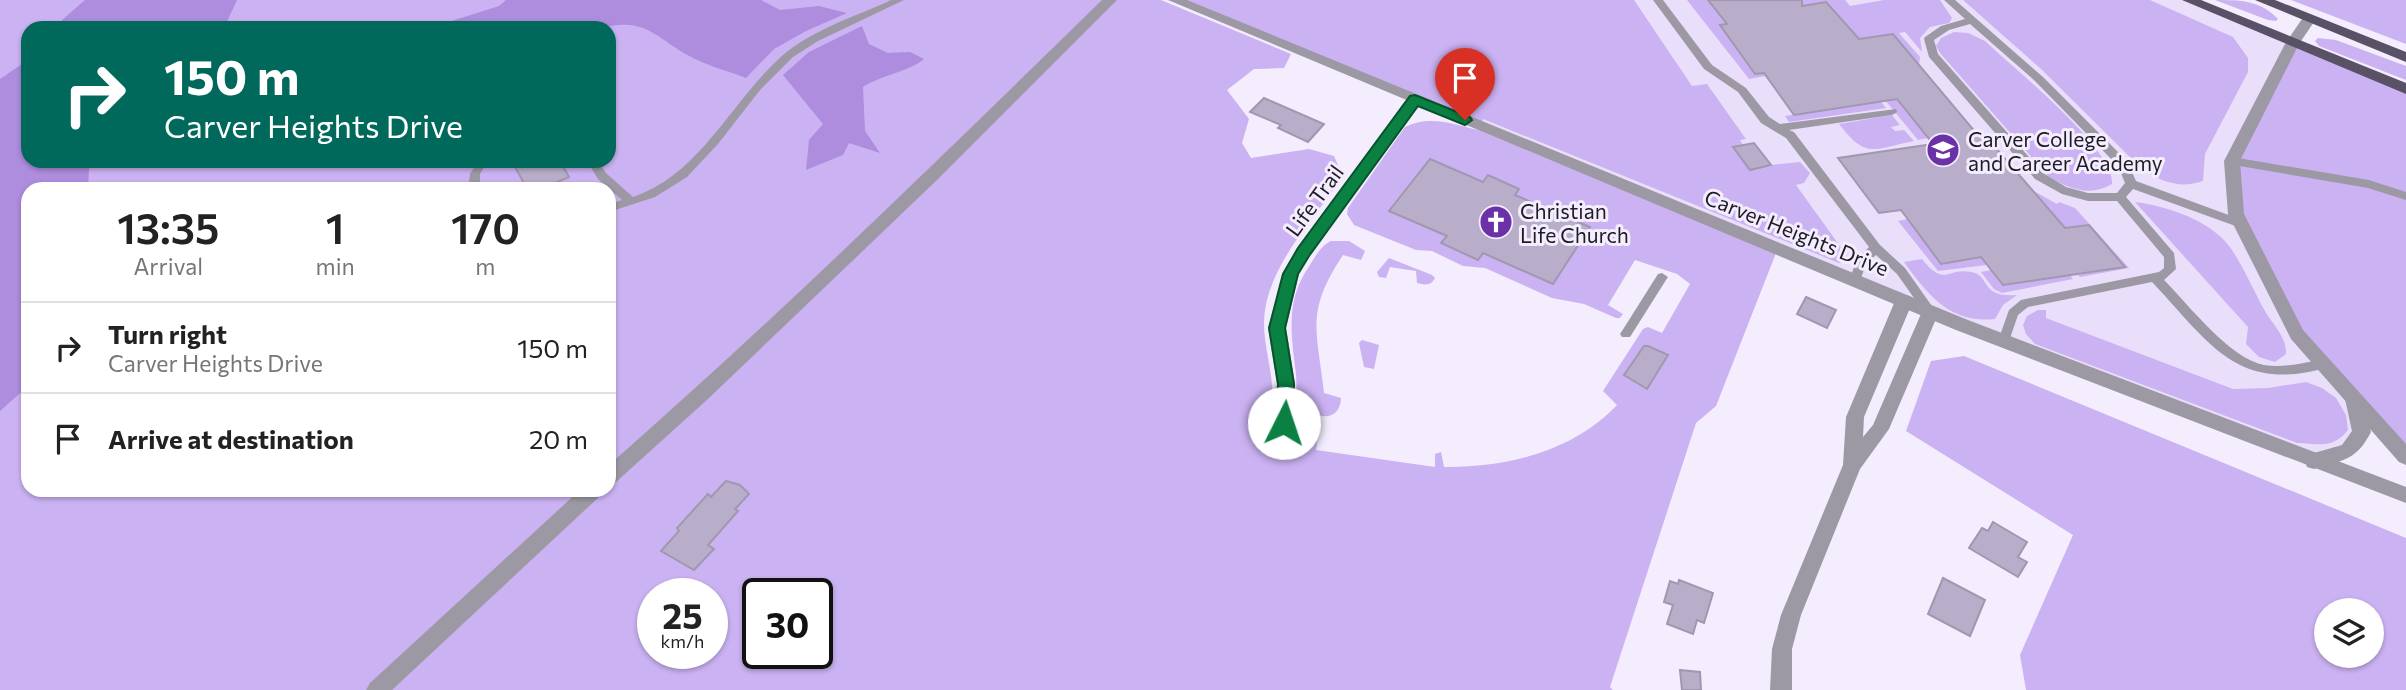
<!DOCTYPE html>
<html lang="en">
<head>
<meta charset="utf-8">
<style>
	:root { --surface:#fff; --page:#f6f6f6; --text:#222; --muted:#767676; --line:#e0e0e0 }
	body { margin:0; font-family:Commissioner,sans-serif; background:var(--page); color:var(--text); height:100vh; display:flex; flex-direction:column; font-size:26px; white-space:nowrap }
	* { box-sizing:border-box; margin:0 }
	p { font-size:23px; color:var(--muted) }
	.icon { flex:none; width:38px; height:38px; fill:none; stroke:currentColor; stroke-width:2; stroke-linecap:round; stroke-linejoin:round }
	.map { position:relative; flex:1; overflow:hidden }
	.details { position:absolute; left:21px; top:182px; width:595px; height:315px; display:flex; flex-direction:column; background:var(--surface); border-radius:21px; box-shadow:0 2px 5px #0004 }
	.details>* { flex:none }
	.hud { position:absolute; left:21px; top:21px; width:595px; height:147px; border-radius:21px; box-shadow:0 2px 5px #0004; background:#00695c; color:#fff; overflow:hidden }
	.buttons { position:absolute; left:2314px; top:598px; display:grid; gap:14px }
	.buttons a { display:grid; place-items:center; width:70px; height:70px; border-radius:50%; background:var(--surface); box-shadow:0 2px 5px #0004; font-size:35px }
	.speed { position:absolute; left:637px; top:578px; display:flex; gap:14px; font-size:35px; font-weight:700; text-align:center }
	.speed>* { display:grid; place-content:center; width:91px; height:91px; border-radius:50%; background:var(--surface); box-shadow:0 2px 5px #0004; line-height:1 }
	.speed small { font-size:18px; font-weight:400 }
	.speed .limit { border:4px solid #111; border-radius:10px; background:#fff; color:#111 }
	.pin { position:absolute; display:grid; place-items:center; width:60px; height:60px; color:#fff; margin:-72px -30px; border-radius:50% 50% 50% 0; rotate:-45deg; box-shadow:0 0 7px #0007 }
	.pin .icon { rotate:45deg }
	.me { position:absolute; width:77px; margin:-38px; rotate:4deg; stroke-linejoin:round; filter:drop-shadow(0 0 5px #0008) }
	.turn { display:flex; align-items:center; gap:24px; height:147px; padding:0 28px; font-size:32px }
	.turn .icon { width:91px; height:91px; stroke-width:2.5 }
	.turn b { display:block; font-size:49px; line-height:60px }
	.eta { display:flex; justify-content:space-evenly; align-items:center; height:119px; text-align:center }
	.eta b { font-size:42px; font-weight:600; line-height:49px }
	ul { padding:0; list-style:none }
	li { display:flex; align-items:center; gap:21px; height:91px; padding:0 28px; border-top:2px solid var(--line) }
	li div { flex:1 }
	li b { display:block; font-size:26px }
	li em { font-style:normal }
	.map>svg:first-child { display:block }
</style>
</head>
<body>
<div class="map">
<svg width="2406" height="690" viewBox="0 0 2406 690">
	<rect width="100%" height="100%" fill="#f3edfe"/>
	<path fill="#eadffb" d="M 1458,0 L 2188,0 L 2290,44 L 2361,432 L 2347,450 L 2314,460 L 1481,125 Z"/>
	<g fill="#cbb2f2" fill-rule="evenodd">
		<path d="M 0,0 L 1161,0 L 1291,54 L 1284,68 L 1254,69 L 1227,90 L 1249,119 L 1242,143 L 1251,158 L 1309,149 L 1334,156 L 1343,177 C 1315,217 1273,260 1265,310 C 1261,335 1270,360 1272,385 C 1274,404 1267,424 1260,441 L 1287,451 L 1290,440 L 1302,432 L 1318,436 L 1316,450 L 1435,467 L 1435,454 L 1441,452 L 1444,467 C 1506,468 1574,451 1617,405 L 1603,391 L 1643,329 L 1648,327 L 1662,333 L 1690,284 L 1677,274 L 1635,260 L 1608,305 L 1623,314 L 1620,318 L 1616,318 L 1584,304 L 1552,298 L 1485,268 L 1463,266 L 1432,251 L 1416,250 L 1354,225 L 1347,214 L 1348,208 L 1405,127 C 1430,115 1452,124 1478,130 L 1776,253 L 1716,406 L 1696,423 L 1610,687 L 1613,690 L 0,690 ZM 28,28 L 609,28 L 609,161 L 28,161 ZM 28,189 L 609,189 L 609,490 L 28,490 ZM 653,593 L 712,593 L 712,653 L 653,653 ZM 758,593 L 817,593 L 817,653 L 758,653 Z"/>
		<path d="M 1177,0 L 1634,0 L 1692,86 L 1707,84 L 1746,139 L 1740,140 L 1743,145 L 1754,143 L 1771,165 L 1800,162 L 1810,173 L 1804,183 L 1796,185 L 1847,256 L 1846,261 L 1839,263 L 1483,119 L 1481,125 Z"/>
		<path d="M 1687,0 L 1845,0 L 1850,6 L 1884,0 L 1940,0 L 1952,18 L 1949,23 L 1930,27 L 1920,38 L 1922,52 L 1905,32 L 1899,33 L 1920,57 L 1919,65 L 1893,34 L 1853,40 L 1743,22 L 1721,25 L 1755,74 L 1781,71 L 1788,82 L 1772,84 L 1765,76 L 1749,79 Z"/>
		<path d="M 1963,0 L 2150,0 L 2233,37 L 2248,58 L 2248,72 L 2205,154 L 2203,181 C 2180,189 2163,182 2143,170 L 2040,68 Z"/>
		<path d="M 2215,0 C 2240,0 2260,0 2278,19 L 2276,21 L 2268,20 Z"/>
		<path d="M 2291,0 L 2406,0 L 2406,44 Z"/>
		<path d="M 1954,32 L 1968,33 L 1985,41 C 2012,67 2115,149 2112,184 C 2091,197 2069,189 2049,177 L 1940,53 L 1936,46 L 1941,38 Z"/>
		<path d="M 2318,38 L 2336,40 L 2406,66 L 2406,80 L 2319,46 L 2315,41 Z"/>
		<path d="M 2296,48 L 2406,91 L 2406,454 L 2301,332 L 2241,214 L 2237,167 Z"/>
		<path d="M 1872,91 L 1886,108 L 1789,122 L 1785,116 L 1870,103 Z"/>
		<path d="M 1891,92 L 1928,138 L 1918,140 L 1880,94 Z"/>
		<path d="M 1892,115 L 1900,125 L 1891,127 L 1895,131 L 1904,130 L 1914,141 C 1873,149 1867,160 1839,124 Z"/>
		<path d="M 2023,185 L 2057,204 L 2059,202 L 2075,208 L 2129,268 L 2080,277 L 2078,275 L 2125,267 L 2089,225 L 2065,228 Z"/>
		<path d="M 2135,202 C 2165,206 2201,217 2224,240 C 2238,254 2254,292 2265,311 C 2273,325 2287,337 2286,354 L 2275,362 L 2259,357 L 2246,344 L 2248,327 Z"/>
		<path d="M 1908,219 L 1941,264 L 1981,257 L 1987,265 L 1938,271 L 1898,221 Z"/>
		<path d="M 1331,241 L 1349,241 L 1365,251 L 1361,260 L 1343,255 C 1305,312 1317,330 1324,393 L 1341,398 C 1340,423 1315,419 1302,405 C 1295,397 1297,384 1296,374 C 1291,334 1285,300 1310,265 C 1316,255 1321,246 1331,241 Z"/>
		<path d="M 1389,258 L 1432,275 L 1435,278 C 1431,286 1425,285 1417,283 L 1416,271 L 1390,267 L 1386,278 L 1379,277 L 1377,272 Z"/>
		<path d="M 1922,259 C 1945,288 1947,267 1971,272 C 1991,275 1979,298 2017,295 L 2003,305 L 1995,319 C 1950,324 1928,295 1904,262 Z"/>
		<path d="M 1991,270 L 2003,285 L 2069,274 L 2073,279 L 2002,293 L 1994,289 L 1981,272 Z"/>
		<path d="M 2038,310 L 2046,310 L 2046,318 L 2233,389 L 2268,388 L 2306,382 L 2322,388 L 2336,398 L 2346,415 L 2348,430 C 2333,449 2319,444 2297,443 L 2035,344 L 2026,334 L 2023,325 L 2027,316 Z"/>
		<path d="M 1362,340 L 1379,345 L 1374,369 L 1364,367 L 1359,343 Z"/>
		<path d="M 1964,356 L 2406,538 L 2406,690 L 2026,690 L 2020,655 L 2073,535 L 1906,431 L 1931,361 ZM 2326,611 L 2371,611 L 2371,656 L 2326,656 Z"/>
	</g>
	<g fill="#ae8cde">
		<path d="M 85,0 L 237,0 L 224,28 L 53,28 Z"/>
		<path d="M 506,0 L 761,0 L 780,10 L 819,6 L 847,13 L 806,31 L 774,49 L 746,78 C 729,71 711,67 695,59 C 657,41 649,16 602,28 L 380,28 L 411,21 L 442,24 L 499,6 Z"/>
		<path d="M 862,26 L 869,44 L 888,53 L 910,52 L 924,59 C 910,71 882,75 863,87 L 865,131 L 880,153 L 849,143 L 843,155 L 806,170 L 809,140 L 823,124 L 783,75 L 809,52 Z"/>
		<path d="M 28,60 L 28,161 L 95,161 L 89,169 L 88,189 L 28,189 L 28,386 L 0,411 L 0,79 Z"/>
	</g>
	<g fill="#b8aec9" stroke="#a097b0" stroke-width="2">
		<path d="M 1708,0 L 1802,0 L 1802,6 L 1826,2 L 1859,39 L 1893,34 L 1976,133 L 1982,132 L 2065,228 L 2089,225 L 2125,267 L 2003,285 L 1981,257 L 1941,264 L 1901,210 L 1879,213 L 1838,158 L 1933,144 L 1897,99 L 1794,115 L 1764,73 L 1755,74 L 1720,25 L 1727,24 Z"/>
		<path d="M 1264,98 L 1324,124 L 1308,142 L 1278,128 L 1281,125 L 1250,112 Z"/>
		<path d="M 1754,143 L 1771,165 L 1750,170 L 1733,147 Z"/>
		<path d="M 1430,159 L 1483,182 L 1488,175 L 1519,189 L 1515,195 L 1590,227 L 1553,284 L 1483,253 L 1478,260 L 1441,243 L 1447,236 L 1389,211 Z"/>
		<path d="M 512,161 L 560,161 L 569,177 L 541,189 L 527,189 Z"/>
		<path d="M 1806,297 L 1836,310 L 1827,328 L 1797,314 Z"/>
		<path d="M 1644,346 L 1648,346 L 1668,355 L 1647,389 L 1624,375 Z"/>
		<path d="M 726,481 L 740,485 L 749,494 L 735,509 L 738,511 L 708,545 L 714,549 L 694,570 L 661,551 L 679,531 L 677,528 L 708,494 L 711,497 Z"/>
		<path d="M 1993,522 L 2027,542 L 2018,557 L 2027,562 L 2018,577 L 1969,548 L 1982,528 L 1988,531 Z"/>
		<path d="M 1943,578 L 1985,600 L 1970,636 L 1928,614 Z"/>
		<path d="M 1679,580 L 1713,593 L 1704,623 L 1697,620 L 1693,634 L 1667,624 L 1673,605 L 1664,602 L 1670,581 L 1678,584 Z"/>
		<path d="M 1680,670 L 1700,672 L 1701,690 L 1682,690 Z"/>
	</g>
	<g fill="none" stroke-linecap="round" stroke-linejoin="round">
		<g fill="#9d99a4" fill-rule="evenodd">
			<path d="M 891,0 L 904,0 L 818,41 L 793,57 L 760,90 L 718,144 L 687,177 L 655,197 L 609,212 L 609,204 L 622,200 L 598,179 L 587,161 L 598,161 L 606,173 L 633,197 C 701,174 731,101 782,56 C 813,29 855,17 891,0 Z"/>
			<path d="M 1653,0 L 1663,0 L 1712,65 L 1746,88 L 1769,117 L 1780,124 L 1896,109 L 1897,111 L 1896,113 L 1892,115 L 1789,130 L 1794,132 L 1880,245 L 1905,268 L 1934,309 L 1936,312 L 1934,315 L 1926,315 L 1897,274 L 1876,255 L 1866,264 L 1859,284 L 1851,284 L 1849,281 L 1857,259 L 1869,247 L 1786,138 L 1761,123 L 1738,92 L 1704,69 Z"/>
			<path d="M 1944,0 L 1955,0 L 2043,77 L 2127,161 L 2136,181 L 2245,221 L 2247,224 L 2241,228 L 2133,189 L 2126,197 L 2174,253 L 2176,269 L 2164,280 C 2188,304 2230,359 2264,365 C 2284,368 2304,363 2324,359 L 2328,361 L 2330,364 L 2328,367 C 2237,395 2208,341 2152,282 L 2028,307 L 2018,315 L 2008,344 L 2000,344 L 1998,341 L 2009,310 L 2021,300 L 2159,272 L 2164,268 L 2164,257 L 2117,201 L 2088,201 L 2062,194 L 2035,179 L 1929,57 L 1924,39 L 1925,37 L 1941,26 L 1965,19 ZM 1970,24 L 2035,81 L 2118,166 L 2125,183 L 2117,193 L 2088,193 L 2066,187 L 2043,173 L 1938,54 L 1934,40 L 1949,30 Z"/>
			<path d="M 2232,157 L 2369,180 L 2406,192 L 2406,200 L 2368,188 L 2228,164 L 2227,161 L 2228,158 Z"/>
			<path d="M 478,161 L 488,161 L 480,174 L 480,189 L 468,189 L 470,174 Z"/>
			<path d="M 1662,273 L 1668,277 L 1666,280 L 1630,337 L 1622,337 L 1620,334 L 1622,331 L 1658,274 Z"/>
		</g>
		<g fill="#9d99a4" fill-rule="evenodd">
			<path d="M 1102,0 L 1117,0 L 937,180 L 709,398 L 616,482 L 609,484 L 609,465 C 779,316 940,158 1102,0 Z"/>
			<path d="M 1415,94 L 1420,96 L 1422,99 L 1420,102 L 1309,256 L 1299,274 L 1286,328 L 1295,384 L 1293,423 L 1290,428 L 1284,430 L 1278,428 L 1275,423 L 1277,384 L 1268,328 L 1283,274 L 1297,248 L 1410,96 Z"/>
			<path d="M 1904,295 L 1910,296 L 1913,301 L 1864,417 L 1863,437 L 1873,425 L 1924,307 L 1936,307 L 1939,312 L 1889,429 L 1860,469 L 1801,615 L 1792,649 L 1792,690 L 1770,690 L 1772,649 L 1781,615 L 1843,465 L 1846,417 L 1895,301 L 1898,296 Z"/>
			<path d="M 2354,392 L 2360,394 L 2371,432 C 2356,461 2343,460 2314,469 L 2307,467 L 2305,461 L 2307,455 L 2342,445 L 2352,431 L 2345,399 L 2348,394 Z"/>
			<path d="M 580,490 L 603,490 L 600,496 L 392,690 L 366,690 L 370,683 Z"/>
		</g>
		<g fill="#9d99a4" fill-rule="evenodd">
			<path d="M 1168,0 L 1187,0 L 1968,320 L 2406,487 L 2406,503 L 1956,330 Z"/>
			<path d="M 2309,15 L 2316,19 L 2299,44 L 2240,161 L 2244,214 L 2303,330 L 2406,444 L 2406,465 L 2399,462 L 2291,339 L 2228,214 L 2224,161 L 2285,44 L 2304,16 Z"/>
		</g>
		<g fill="#595165" fill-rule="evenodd">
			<path d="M 2182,0 L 2201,0 L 2406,83 L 2406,94 Z"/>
			<path d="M 2255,0 L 2275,0 L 2406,52 L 2406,62 Z"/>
		</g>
	</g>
	<path fill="#0b8043" stroke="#07532c" stroke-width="2" d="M 1415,95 L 1470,117 L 1472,120 L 1465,125 L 1418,106 L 1309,256 L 1298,274 L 1285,328 L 1294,384 L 1292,423 L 1290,427 L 1278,427 L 1275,423 L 1278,384 L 1269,328 L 1283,274 L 1298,248 L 1410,96 Z"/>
	<defs>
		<symbol id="school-disc" viewBox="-11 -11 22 22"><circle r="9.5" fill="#6b31a7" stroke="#f3edfe"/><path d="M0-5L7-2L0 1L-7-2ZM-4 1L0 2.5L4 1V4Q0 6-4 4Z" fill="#fff"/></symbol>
		<symbol id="church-disc" viewBox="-11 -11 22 22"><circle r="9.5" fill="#6b31a7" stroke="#f3edfe"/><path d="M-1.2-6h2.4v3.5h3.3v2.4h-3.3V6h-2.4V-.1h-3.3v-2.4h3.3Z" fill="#fff"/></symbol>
	</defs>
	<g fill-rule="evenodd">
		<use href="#school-disc" x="1924" y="131" width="38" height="38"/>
		<use href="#church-disc" x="1477" y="203" width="38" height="38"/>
	</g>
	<g text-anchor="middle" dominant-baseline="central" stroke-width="6" stroke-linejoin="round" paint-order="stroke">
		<g font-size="21" fill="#1e1b24" stroke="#f3edfe" text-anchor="start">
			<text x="1968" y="138">Carver College<tspan x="1968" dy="24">and Career Academy</tspan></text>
			<text x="1520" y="210">Christian<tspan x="1520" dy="24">Life Church</tspan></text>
		</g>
		<g font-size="21" fill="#1e1b24" stroke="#f3edfe">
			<text transform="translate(1314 200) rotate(-54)">Life Trail</text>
			<text transform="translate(1797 232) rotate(22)">Carver Heights Drive</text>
		</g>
	</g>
</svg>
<div class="buttons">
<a><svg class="icon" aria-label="layers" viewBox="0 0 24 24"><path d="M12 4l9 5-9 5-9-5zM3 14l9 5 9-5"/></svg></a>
</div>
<div class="speed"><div>25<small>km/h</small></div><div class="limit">30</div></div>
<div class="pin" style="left:1465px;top:120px;background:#d93025"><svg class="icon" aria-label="arrive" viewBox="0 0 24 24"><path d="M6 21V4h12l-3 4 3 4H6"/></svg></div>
<svg class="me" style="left:1284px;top:423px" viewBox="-20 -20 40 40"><circle r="19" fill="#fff"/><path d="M0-13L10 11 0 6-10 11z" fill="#0b8043"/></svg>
<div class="hud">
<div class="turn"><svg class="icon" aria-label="right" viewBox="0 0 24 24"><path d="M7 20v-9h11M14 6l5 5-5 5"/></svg><div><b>150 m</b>Carver Heights Drive</div></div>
</div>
<section class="details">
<div class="eta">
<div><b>13:35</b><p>Arrival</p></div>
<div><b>1</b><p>min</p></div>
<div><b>170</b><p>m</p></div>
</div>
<ul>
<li><svg class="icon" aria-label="right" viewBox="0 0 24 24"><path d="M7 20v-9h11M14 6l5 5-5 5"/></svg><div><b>Turn right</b><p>Carver Heights Drive</p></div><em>150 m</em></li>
<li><svg class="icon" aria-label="arrive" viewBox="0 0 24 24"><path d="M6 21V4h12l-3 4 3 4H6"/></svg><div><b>Arrive at destination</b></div><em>20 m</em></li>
</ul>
</section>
</div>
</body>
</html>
